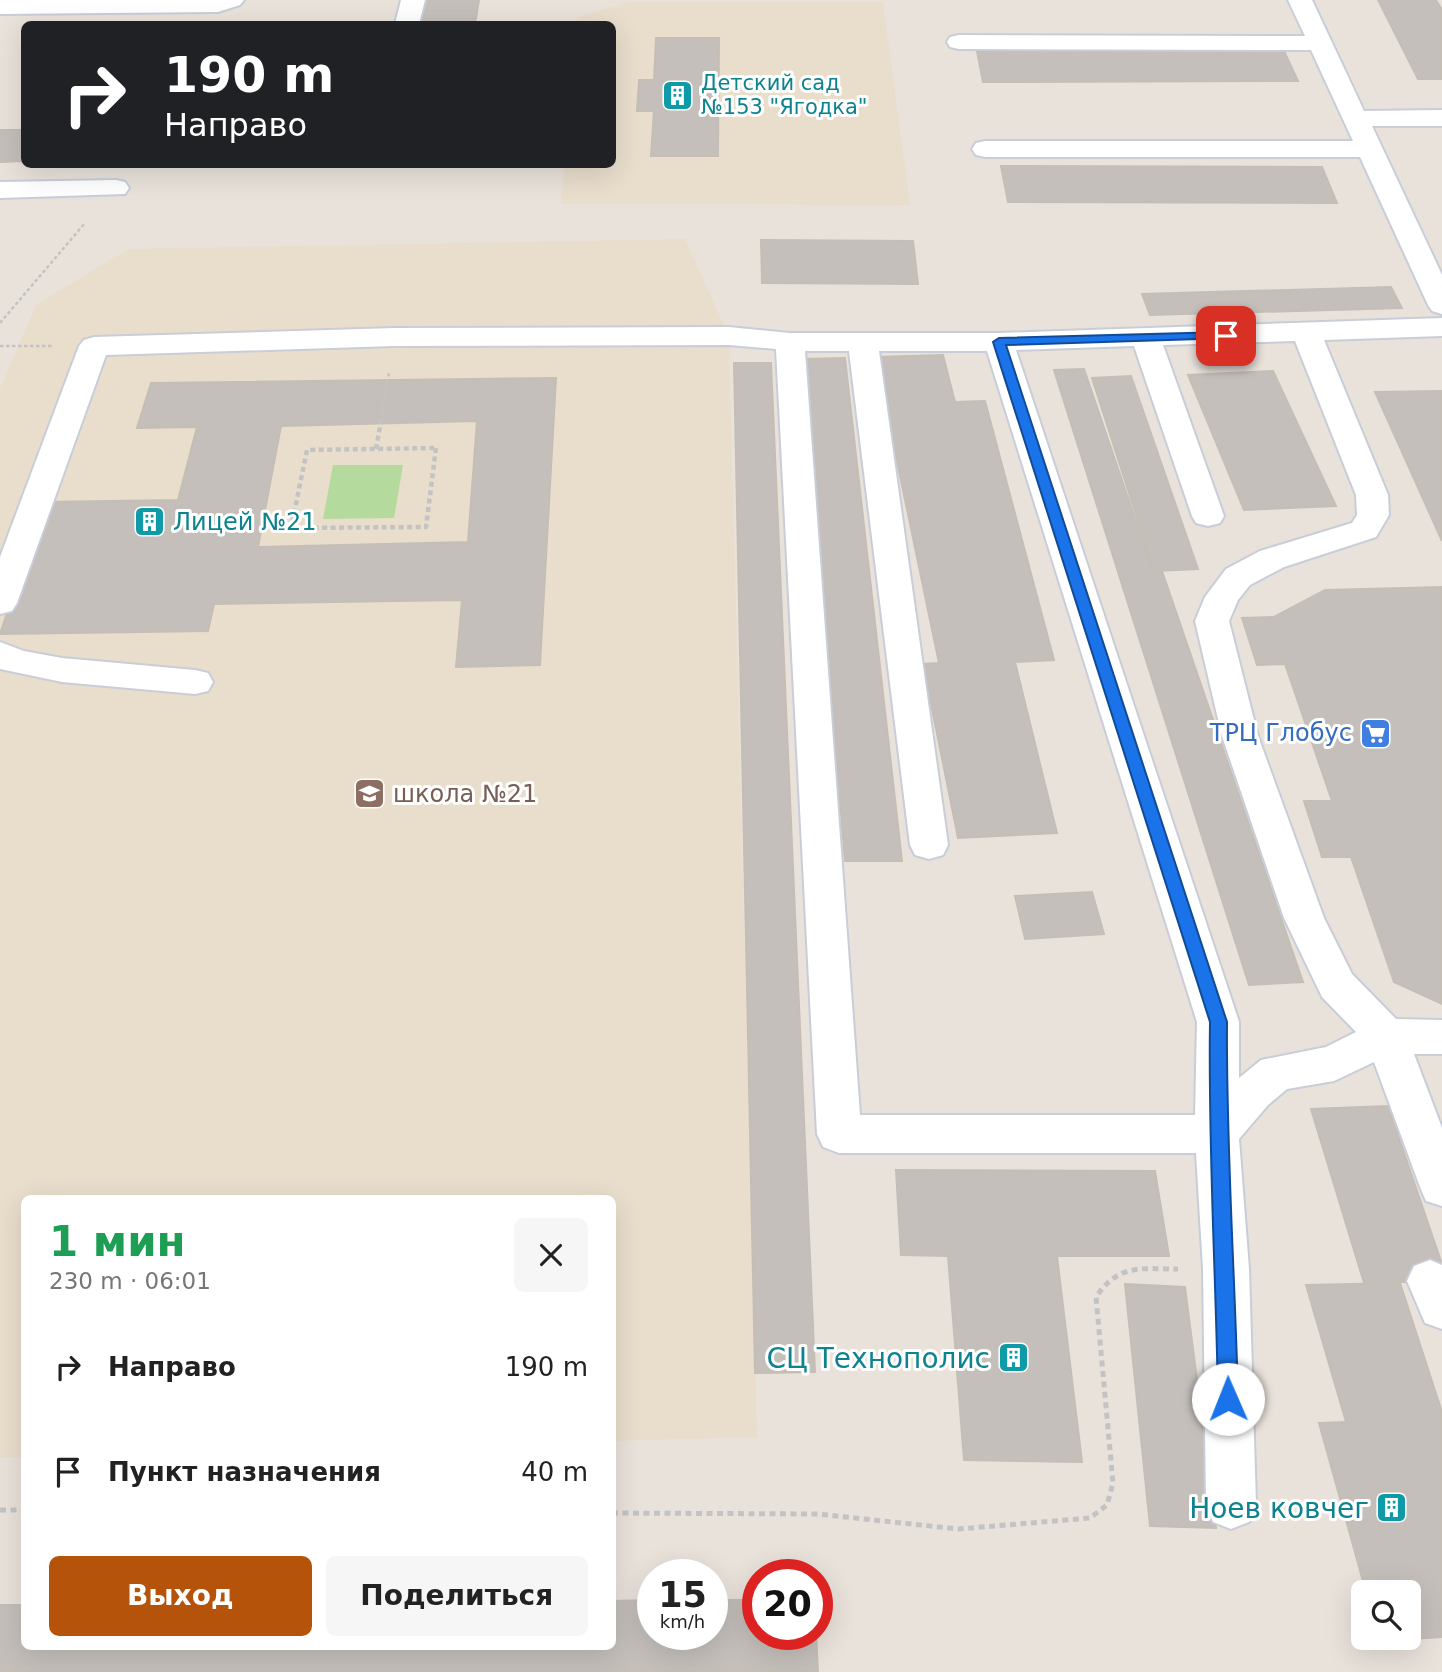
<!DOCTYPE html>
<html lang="ru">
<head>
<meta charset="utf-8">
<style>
	:root { --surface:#fff; --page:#f6f6f6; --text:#222; --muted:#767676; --accent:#b45309 }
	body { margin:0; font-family:"DejaVu Sans",sans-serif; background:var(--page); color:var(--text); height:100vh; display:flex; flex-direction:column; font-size:26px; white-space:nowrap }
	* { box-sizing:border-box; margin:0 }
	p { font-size:23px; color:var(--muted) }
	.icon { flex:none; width:38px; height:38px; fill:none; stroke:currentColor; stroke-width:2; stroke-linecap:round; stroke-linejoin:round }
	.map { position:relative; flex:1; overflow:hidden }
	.drawer { position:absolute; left:21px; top:1195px; width:595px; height:455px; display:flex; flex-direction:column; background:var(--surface); border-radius:10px; box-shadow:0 7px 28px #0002 }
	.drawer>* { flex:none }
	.top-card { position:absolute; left:21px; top:21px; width:595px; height:147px; border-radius:10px; box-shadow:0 7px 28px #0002; background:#202124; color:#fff; overflow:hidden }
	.tools { position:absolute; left:1351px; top:1580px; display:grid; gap:14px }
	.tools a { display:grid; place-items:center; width:70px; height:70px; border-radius:10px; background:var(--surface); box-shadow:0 7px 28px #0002; font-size:35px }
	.speed { position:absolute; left:637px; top:1559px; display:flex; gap:14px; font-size:35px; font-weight:700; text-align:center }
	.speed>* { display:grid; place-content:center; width:91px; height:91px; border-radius:50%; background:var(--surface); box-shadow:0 7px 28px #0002; line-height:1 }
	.speed small { font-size:18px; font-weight:400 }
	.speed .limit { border:10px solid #d22; background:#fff; color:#111 }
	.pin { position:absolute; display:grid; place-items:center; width:60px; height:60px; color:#fff; margin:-30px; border-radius:14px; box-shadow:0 4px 10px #0006 }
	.me { position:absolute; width:77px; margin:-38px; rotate:359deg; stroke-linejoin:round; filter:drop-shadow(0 0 5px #0008) }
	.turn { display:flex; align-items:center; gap:24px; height:147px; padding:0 28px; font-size:32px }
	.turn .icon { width:91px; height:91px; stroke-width:2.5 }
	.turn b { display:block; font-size:49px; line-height:60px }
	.round { display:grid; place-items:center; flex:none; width:74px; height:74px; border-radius:10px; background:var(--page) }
	.overview { display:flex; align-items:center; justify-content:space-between; height:119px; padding:0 28px }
	h1 { font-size:42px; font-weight:700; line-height:52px; color:#1e9e55 }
	.action { display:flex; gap:14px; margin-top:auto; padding:14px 28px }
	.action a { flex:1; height:80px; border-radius:10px; background:var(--accent); color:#fff; font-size:28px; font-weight:700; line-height:80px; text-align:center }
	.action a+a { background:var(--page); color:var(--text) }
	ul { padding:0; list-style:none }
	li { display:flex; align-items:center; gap:21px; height:105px; padding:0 28px }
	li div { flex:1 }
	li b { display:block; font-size:26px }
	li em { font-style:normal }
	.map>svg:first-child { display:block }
</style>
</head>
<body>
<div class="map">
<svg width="1442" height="1672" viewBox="0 0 1442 1672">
	<rect width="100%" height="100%" fill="#e9e2db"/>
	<g fill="#e9decc">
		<path d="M 629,2 L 883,2 L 910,205 L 561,204 L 564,165 L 612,164 L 612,24 L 576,24 L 577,17 Z"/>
		<path d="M 685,239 L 729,336 L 757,1437 L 613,1441 L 612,1199 L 24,1199 L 24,1457 L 0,1458 L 0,388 L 36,305 L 128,249 Z"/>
	</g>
	<path fill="#b5da9d" d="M 333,465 L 403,465 L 394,518 L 323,519 Z"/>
	<g fill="#c4bfba" stroke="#c4beb5" stroke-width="2" fill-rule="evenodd">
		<path d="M 425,0 L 479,0 L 475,24 L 420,24 Z"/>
		<path d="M 1378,0 L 1436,0 L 1442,10 L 1442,79 L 1418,79 Z"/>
		<path d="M 656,38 L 719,38 L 718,156 L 651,156 L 654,111 L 637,111 L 639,80 L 654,80 Z"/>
		<path d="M 977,51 L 1284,51 L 1298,81 L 983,82 Z"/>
		<path d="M 0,130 L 24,130 L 24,161 L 0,162 Z"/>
		<path d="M 1001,166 L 1322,167 L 1337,203 L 1008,202 Z"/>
		<path d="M 761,240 L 913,241 L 918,284 L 762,283 Z"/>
		<path d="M 1391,287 L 1402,308 L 1150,315 L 1142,294 Z"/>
		<path d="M 943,355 L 955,402 L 985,401 L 1054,660 L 1015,662 L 1057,833 L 958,838 L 923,664 L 939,663 L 893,442 L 888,442 L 876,357 Z"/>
		<path d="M 845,358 L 902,861 L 845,861 L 802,359 Z"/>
		<path d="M 734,363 L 771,363 L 815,1372 L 755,1373 Z"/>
		<path d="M 1084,369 L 1153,571 L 1162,571 L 1303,982 L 1249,985 L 1054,370 Z"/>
		<path d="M 1273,371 L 1336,506 L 1244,510 L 1188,375 Z"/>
		<path d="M 1131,376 L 1198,569 L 1154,571 L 1092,378 Z"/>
		<path d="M 556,378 L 540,665 L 456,667 L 462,600 L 214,604 L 208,631 L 0,634 L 44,502 L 178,500 L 197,427 L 137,428 L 151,383 ZM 477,421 L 468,542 L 258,547 L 281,426 Z"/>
		<path d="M 1442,391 L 1442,541 L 1375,392 Z"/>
		<path d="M 1442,587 L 1442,1004 L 1394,982 L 1351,857 L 1322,857 L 1304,801 L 1332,801 L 1285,664 L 1257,665 L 1242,618 L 1274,617 L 1325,590 Z"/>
		<path d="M 1092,892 L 1104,934 L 1025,939 L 1015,896 Z"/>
		<path d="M 1388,1106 L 1442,1264 L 1442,1281 L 1364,1283 L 1311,1109 Z"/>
		<path d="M 896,1170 L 1155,1171 L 1169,1256 L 1057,1256 L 1082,1462 L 964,1460 L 948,1256 L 901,1255 Z"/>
		<path d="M 1400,1283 L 1442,1412 L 1442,1637 L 1379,1641 L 1378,1638 L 1409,1638 L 1409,1592 L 1366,1592 L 1319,1423 L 1346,1422 L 1306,1285 Z"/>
		<path d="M 1125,1284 L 1185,1287 L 1216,1528 L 1150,1526 Z"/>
		<path d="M 653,1600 L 653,1634 L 712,1634 L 712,1600 L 758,1600 L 758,1634 L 816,1634 L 818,1672 L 0,1672 L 0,1605 L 24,1605 L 24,1647 L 612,1647 L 612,1601 Z"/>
	</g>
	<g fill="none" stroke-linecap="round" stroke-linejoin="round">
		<defs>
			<g id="minor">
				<path d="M 0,0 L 244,0 L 240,5 L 218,12 L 0,14 Z"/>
				<path d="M 401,0 L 425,0 L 419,24 L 395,24 Z"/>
				<path d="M 1288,0 L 1312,0 L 1364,111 L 1442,110 L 1442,126 L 1372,126 L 1442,275 L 1442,314 L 1432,311 L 1428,305 L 1360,157 L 985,157 L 976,155 L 972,149 L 976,143 L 985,141 L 1353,141 L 1311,50 L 959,49 L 950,47 L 947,42 L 950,37 L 959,35 L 1305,36 Z"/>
				<path d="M 116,180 L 125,182 L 129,188 L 125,194 L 0,198 L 0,182 Z"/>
				<path d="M 1442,318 L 1442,336 L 1324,340 L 1388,495 L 1389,515 L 1376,537 L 1284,567 L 1250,585 L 1238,600 L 1229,621 L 1258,736 L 1324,918 L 1352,974 L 1396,1019 L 1442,1020 L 1442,1054 L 1414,1054 L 1442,1128 L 1442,1206 L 1426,1201 L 1420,1187 L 1374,1062 L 1334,1081 L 1287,1089 L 1268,1105 L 1239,1139 L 1249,1269 L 1256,1504 L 1249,1522 L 1231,1529 L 1213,1522 L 1206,1504 L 1203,1269 L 1196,1153 L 839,1153 L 823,1147 L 817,1134 L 776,349 L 729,345 L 394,346 L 106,355 L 17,603 L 12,611 L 0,614 L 0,557 L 79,346 L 84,340 L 94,337 L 394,328 L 729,327 L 790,333 L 999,333 ZM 1295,341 L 1356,495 L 1357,515 L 1352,523 L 1260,551 L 1226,569 L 1205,597 L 1195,621 L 1222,736 L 1284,918 L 1322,997 L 1356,1032 L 1326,1047 L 1261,1060 L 1239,1078 L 1239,1022 L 1016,350 L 1134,346 L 1192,516 L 1196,523 L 1208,526 L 1220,523 L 1224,516 L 1163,345 ZM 805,351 L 849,351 L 910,845 L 915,855 L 929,859 L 943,855 L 948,845 L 879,351 L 987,351 L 1197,1022 L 1195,1115 L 860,1115 Z"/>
				<path d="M 0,642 L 24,651 L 62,658 L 195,670 L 208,673 L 213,682 L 208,691 L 195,694 L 62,682 L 0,669 Z"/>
				<path d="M 1430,1260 L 1442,1265 L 1442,1329 L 1425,1323 L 1407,1281 L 1414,1266 Z"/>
			</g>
		</defs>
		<use href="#minor" stroke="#c9cdd8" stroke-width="4"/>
		<g stroke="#c3c3c3" stroke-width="2.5" stroke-dasharray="3.5 2.5" stroke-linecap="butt">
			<path d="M 0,323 L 85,223"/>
			<path d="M 0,346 L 52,346"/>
			<path d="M 382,412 L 389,373"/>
		</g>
		<g stroke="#c3c3c3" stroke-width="4.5" stroke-dasharray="5 3.5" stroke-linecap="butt">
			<path d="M 436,448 L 426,527 L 291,528 L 307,450 Z"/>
			<path d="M 376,449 L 383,410"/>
		</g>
		<g stroke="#c3c3c3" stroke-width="5" stroke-dasharray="6 4.5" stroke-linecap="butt">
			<path d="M 0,1510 L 24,1510"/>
			<path d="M 612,1513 L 818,1514 L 958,1529 L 1090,1518 L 1107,1505 L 1113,1483 L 1096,1297 C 1119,1263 1141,1269 1178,1269"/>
		</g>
		<use href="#minor" fill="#fff" fill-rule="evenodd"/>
	</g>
	<path fill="#1a73e8" stroke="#114b97" stroke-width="2" d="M 1226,332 L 1231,333 L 1231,338 L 1006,345 L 1227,1022 C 1226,1148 1235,1273 1238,1399 L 1235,1406 L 1228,1409 L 1221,1406 L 1218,1399 C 1216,1273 1208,1148 1210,1022 L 993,342 L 999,338 Z"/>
	<defs>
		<symbol id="building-square" viewBox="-11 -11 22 22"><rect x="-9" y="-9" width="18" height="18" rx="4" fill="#0f9aa8" stroke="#fff"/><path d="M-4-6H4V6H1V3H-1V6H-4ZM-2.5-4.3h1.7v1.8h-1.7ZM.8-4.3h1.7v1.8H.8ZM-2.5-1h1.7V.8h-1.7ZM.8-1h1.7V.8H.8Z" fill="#fff"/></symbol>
		<symbol id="supermarket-square" viewBox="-11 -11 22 22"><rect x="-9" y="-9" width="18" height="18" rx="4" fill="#3f7fe0" stroke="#fff"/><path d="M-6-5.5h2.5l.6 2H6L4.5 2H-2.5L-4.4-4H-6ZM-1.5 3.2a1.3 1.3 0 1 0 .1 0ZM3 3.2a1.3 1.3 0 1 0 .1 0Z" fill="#fff"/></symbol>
		<symbol id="school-square" viewBox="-11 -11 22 22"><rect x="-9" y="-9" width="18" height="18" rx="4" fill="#8d6e63" stroke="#fff"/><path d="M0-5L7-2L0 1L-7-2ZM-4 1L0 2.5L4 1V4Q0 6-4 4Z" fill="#fff"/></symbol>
	</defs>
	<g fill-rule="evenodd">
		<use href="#building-square" x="660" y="78" width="35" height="35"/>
		<use href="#building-square" x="132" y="504" width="35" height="35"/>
		<use href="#supermarket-square" x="1358" y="716" width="35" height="35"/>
		<use href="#school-square" x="352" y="776" width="35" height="35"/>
		<use href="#building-square" x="996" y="1340" width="35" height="35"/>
		<use href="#building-square" x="1374" y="1490" width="35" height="35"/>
	</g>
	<g text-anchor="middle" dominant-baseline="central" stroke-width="6" stroke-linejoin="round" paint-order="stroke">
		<g font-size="21" fill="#0d838f" stroke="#fff" text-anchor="start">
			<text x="701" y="83">Детский сад<tspan x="701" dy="24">№153 "Ягодка"</tspan></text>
		</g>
		<g font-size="24" fill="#0d838f" stroke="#fff" text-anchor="start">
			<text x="173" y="522">Лицей №21</text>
		</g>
		<g font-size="24" fill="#366cbe" stroke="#fff" text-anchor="end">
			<text x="1352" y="733">ТРЦ Глобус</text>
		</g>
		<g font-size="24" fill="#785e54" stroke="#fff" text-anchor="start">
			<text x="393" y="794">школа №21</text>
		</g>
		<g font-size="28" fill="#0d838f" stroke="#fff" text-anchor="end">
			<text x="990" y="1358">СЦ Технополис</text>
			<text x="1369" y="1508">Ноев ковчег</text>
		</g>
	</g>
</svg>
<div class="tools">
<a><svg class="icon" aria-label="search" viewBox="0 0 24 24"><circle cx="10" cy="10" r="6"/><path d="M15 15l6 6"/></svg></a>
</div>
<div class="speed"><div>15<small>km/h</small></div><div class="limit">20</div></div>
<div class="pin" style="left:1226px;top:336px;background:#d93025"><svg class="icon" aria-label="arrive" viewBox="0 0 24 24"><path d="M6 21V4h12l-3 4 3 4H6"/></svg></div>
<svg class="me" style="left:1228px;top:1399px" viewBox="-20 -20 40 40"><circle r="19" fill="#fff"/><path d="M0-13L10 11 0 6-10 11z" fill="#1a73e8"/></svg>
<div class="top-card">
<div class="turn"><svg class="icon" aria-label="right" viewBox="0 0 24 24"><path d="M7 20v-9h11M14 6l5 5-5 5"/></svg><div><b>190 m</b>Направо</div></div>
</div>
<section class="drawer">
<div class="overview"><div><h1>1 мин</h1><p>230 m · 06:01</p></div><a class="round"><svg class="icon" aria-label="close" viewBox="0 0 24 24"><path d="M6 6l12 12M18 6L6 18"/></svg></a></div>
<ul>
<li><svg class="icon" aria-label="right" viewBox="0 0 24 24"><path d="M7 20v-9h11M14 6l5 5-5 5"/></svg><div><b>Направо</b></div><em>190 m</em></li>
<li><svg class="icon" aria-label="arrive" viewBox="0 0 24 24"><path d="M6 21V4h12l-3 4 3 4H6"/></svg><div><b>Пункт назначения</b></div><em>40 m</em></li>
</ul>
<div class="action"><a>Выход</a><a>Поделиться</a></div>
</section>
</div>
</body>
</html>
